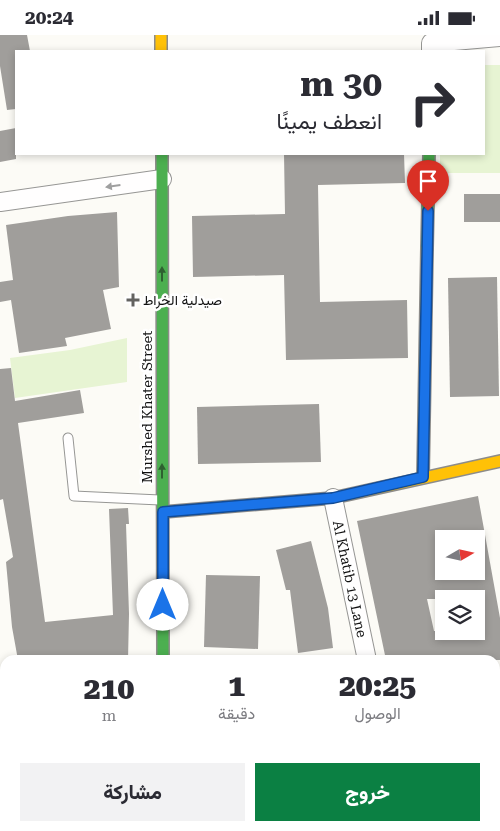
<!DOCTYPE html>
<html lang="ar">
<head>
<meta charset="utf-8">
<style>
	:root { --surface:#fff; --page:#f2f2f3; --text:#2b2b33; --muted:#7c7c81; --accent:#0b8043 }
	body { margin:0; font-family:"Roboto Serif",Vazirmatn,serif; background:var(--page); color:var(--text); direction:rtl; height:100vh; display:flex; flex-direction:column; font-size:19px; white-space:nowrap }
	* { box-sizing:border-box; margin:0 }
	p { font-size:16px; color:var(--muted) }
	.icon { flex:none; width:28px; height:28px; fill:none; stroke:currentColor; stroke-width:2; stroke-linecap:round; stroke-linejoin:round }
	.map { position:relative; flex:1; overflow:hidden; direction:ltr }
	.details { position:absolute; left:0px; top:620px; width:500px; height:176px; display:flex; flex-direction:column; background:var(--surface); border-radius:15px 15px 0 0; box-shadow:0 2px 8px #0003; direction:rtl }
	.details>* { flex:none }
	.banner { position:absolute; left:15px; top:15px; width:470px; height:105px; border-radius:0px; box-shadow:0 2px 8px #0003; direction:rtl; background:#fff; color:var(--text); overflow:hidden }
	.needle { width:32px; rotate:81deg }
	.controls { position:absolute; left:435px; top:495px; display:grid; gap:10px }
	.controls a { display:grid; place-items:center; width:50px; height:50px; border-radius:0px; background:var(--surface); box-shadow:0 2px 8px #0003; font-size:25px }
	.pin { position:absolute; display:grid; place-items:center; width:42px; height:42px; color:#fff; margin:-51px -21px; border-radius:50% 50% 50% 0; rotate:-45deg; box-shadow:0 0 5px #0007 }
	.pin .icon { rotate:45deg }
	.me { position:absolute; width:55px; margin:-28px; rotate:0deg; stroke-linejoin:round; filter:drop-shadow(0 0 4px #0008) }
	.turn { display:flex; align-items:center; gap:18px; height:105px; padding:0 20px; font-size:22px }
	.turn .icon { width:65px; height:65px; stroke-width:2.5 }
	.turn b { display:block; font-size:35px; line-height:42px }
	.eta { display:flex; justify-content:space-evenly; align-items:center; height:85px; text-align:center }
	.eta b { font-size:30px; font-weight:800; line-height:35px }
	.action { display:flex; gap:10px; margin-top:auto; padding:10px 20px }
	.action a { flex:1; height:58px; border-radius:0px; background:var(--accent); color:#fff; font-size:20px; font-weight:800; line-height:58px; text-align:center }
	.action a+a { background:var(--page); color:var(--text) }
	.status { display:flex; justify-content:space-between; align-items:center; height:35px; padding:0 25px; background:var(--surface); direction:ltr }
	.status svg { height:14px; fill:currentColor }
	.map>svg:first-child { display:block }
</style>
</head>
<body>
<div class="status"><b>20:24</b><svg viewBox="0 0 49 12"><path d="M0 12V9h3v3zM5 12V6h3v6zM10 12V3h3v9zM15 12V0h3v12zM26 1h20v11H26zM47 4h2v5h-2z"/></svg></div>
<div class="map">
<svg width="500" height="796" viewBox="0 0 500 796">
	<rect width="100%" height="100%" fill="#fcfbf6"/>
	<g fill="#e7f4d3">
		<path d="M 484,30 L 500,30 L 500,138 L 440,138 L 440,119 L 484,119 Z"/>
		<path d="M 127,303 L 127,347 L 15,363 L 10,323 L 70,315 Z"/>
	</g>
	<g fill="#a09e9b" fill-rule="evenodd">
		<path d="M 0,0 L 27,0 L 30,16 L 16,16 L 16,74 L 7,75 L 0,31 Z"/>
		<path d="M 16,93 L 16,124 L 0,127 L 0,96 Z"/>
		<path d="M 284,119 L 404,119 L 405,148 L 318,150 L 320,267 L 407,265 L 408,323 L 286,325 L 284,240 L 193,242 L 192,181 L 285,179 Z"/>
		<rect x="464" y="159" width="36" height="28"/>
		<path d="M 117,177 L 119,252 L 103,255 L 111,294 L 65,303 L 67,311 L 19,318 L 11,265 L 0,267 L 0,247 L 13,245 L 6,190 L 68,181 Z"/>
		<path d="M 497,242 L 499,361 L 450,362 L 448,243 Z"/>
		<path d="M 11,333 L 15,366 L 80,355 L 84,378 L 18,388 L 45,587 L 113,580 L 109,474 L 128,473 L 129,489 L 126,489 L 129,579 L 128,625 L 18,625 L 12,592 L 6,527 L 13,522 L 3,464 L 0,465 L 0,334 Z"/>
		<path d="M 319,369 L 321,427 L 198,429 L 197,372 Z"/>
		<path d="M 478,461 L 500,583 L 500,625 L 386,625 L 357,486 ZM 444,504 L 476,504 L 476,536 L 444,543 ZM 427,564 L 476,564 L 476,596 L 434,596 Z"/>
		<path d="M 311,506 L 328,573 L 333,613 L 298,618 L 290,555 L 286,555 L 276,515 Z"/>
		<path d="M 206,540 L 260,541 L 258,614 L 204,612 Z"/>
	</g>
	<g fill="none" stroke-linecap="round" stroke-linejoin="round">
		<defs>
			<path id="lane" d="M 68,403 L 74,461 L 160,465"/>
			<g id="street">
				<path d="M 431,16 L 431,8 L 500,2"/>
				<path d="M 0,167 L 162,144"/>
				<path d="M 333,463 L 367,625"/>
				<path d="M 0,679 L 5,678"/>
				<path d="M 403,791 L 404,796"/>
			</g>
			<g id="fast">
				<path d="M 162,119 L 163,625"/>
				<path d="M 427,213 L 429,119"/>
				<path d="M 163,791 L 163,796"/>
			</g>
			<g id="slow">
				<path d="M 161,0 L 161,16"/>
				<path d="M 423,442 L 427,213"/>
				<path d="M 163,477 L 333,463 L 500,426"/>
			</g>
		</defs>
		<use href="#lane" stroke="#969694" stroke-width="11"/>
		<use href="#street" stroke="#969694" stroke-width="20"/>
		<use href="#fast" stroke="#8d8c8a" stroke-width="14"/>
		<use href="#slow" stroke="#8d8c8a" stroke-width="14"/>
		<use href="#lane" stroke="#fffefe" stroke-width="9"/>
		<use href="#street" stroke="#fffefe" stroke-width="18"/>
		<use href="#fast" stroke="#4caf50" stroke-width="11"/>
		<use href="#slow" stroke="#ffc107" stroke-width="11"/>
	</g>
	<defs><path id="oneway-solid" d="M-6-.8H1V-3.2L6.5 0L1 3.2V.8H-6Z" transform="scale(1.25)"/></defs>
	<use fill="#9f9f9f" href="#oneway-solid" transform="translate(113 151) rotate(172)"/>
	<g fill="#2e6030">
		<use href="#oneway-solid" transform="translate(162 239) rotate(-90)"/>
		<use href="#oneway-solid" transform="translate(162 436) rotate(-90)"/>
	</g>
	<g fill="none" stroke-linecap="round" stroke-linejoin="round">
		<defs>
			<path id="route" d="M 163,570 L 163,477 L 333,463 L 423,442 L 428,176"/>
		</defs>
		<use href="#route" stroke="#114b97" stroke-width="12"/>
		<use href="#route" stroke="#1a73e8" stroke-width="9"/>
	</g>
	<path fill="#636260" stroke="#fff" stroke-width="2" d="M130.5 257.5h5v5h5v5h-5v5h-5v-5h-5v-5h5z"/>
	<g text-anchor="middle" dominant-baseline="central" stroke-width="5" stroke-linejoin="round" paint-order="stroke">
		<g font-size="14" fill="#101010" stroke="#fff" text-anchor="start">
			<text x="143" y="265">صيدلية الخراط</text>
		</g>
		<g font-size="14" fill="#101010" stroke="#fff">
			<text transform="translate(147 372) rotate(-90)">Murshed Khater Street</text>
			<text transform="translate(350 544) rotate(78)">Al Khatib 13 Lane</text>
		</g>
	</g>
</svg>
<div class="controls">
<a><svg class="needle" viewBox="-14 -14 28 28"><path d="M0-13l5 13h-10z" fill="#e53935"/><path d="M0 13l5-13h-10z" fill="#7c7c81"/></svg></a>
<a><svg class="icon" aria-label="layers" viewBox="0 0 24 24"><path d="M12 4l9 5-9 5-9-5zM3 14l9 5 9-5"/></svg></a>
</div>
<div class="pin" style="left:428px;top:176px;background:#d93025"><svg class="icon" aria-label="arrive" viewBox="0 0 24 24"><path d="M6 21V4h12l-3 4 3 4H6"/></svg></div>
<svg class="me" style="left:163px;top:570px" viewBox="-20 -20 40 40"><circle r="19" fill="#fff"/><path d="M0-13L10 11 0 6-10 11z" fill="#1a73e8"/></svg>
<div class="banner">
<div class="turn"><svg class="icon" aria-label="right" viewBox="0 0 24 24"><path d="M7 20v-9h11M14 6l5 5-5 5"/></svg><div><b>30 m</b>انعطف يمينًا</div></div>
</div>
<section class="details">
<div class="eta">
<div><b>20:25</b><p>الوصول</p></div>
<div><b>1</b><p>دقيقة</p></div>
<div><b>210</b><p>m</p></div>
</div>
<div class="action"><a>خروج</a><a>مشاركة</a></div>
</section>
</div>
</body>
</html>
